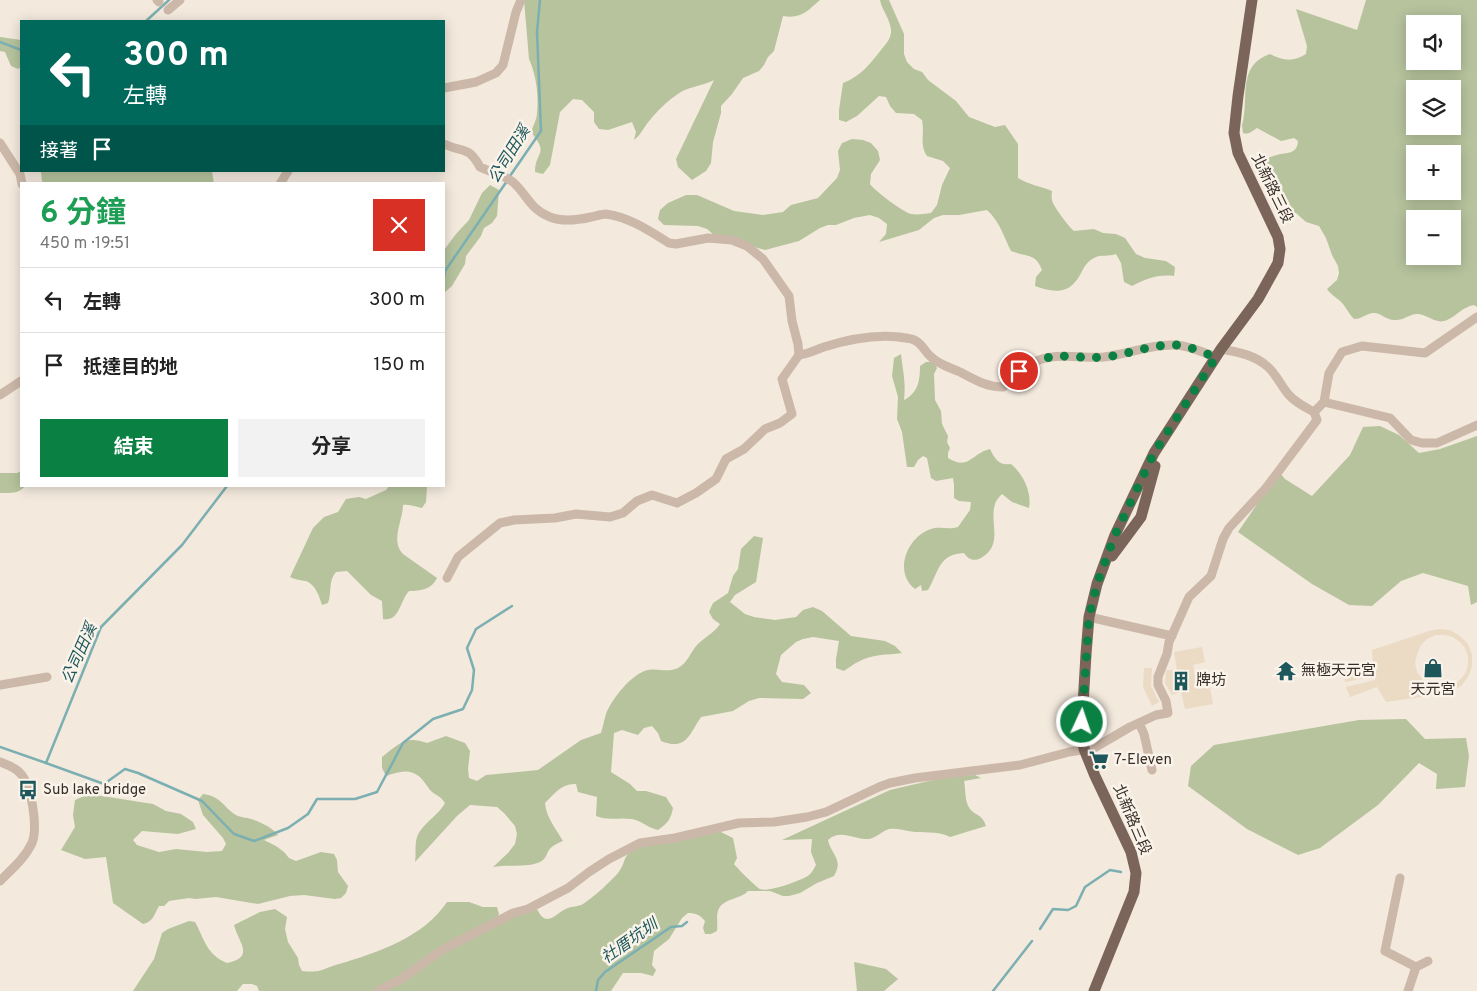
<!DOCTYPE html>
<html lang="zh-TW">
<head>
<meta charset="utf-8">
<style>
	:root { --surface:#fff; --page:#f2f2f2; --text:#222; --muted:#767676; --line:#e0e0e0; --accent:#0b8043 }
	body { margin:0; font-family:Overpass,"Noto Sans TC",sans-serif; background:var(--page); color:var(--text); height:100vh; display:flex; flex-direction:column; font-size:19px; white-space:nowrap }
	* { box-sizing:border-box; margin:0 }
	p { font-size:16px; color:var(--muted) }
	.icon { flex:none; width:28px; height:28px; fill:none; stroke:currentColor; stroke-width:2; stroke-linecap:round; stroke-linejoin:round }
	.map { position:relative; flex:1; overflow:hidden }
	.drawer { position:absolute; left:20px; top:182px; width:425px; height:305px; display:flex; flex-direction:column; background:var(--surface); border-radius:0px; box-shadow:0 2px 12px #0003 }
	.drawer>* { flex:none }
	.banner { position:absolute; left:20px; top:20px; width:425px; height:152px; border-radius:0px; box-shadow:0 2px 12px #0003; background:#00695c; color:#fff; overflow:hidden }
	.controls { position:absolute; left:1406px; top:15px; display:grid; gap:10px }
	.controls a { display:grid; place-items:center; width:55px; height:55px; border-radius:0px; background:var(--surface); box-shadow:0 2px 12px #0003; font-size:25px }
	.pin { position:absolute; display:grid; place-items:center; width:42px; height:42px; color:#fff; margin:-21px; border:2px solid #fff; border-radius:50%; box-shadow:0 1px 5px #0007 }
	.me { position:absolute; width:55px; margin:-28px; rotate:3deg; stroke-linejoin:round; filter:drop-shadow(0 0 4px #0008) }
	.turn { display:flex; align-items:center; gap:18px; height:105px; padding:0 20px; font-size:22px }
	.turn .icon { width:65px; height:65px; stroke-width:2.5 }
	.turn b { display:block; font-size:35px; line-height:42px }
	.then { display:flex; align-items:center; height:48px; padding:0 20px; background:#0003; gap:10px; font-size:19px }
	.round { display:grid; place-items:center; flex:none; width:52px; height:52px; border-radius:0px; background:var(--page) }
	.head { display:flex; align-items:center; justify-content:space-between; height:85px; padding:0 20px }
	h1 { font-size:30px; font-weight:700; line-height:38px; color:#1e9e55 }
	.button { display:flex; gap:10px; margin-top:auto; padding:10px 20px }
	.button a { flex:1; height:58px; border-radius:0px; background:var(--accent); color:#fff; font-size:20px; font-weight:700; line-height:58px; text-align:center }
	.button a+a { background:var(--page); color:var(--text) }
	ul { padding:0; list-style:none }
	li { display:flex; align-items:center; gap:15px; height:65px; padding:0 20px; border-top:1px solid var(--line) }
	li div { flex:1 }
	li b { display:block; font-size:19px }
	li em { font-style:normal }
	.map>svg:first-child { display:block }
</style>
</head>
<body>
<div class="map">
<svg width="1477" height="991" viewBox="0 0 1477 991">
	<rect width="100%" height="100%" fill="#f3e9dd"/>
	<g fill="#b6c39d" fill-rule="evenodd">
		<path d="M 524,0 L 820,0 C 807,11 802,19 783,16 L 774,51 L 768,57 L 764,65 L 759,71 L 743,78 L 732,94 L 721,106 L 721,113 L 713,142 L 711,163 L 706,171 L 692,180 L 678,167 L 676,159 L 714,80 C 703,86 691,86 681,92 C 669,99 654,114 646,125 C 642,131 640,135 634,140 L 636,132 L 632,122 L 608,130 L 599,129 L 594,122 L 594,112 L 582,100 L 573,99 L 560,112 L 550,165 L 543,174 L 535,172 C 535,151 550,155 531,132 C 533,126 537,119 537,113 C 539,96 536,74 529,59 Z"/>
		<path d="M 880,0 L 889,0 L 904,34 L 904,54 L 907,62 L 914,69 L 922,72 L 928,80 L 956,101 L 969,117 L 995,127 L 1005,125 L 1018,144 L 1018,178 C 1029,185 1040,186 1052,191 C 1052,194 1051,197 1052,200 C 1053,206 1069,227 1074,231 L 1094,229 L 1103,233 L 1116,234 L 1125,238 L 1136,254 L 1145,258 L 1166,261 L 1175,267 L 1174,276 C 1157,274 1146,279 1132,286 L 1124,282 L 1121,263 L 1116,254 C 1109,257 1101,254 1094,258 C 1083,263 1082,275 1075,282 C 1065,295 1048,291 1035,286 L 1036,277 L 1042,270 C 1036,253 1026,257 1011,251 C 1003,235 1000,222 987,210 L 959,215 L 943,215 L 934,218 L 919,230 L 879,242 L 886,234 L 887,224 L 879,218 L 870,215 L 854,218 L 836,225 L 828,225 L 820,228 L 799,241 L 765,250 L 715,236 L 707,229 L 698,226 L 664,225 L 658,219 L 660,210 L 668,203 L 686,195 L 697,195 L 734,211 L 763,215 L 783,212 L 791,205 L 818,198 L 837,178 L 840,170 L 838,151 L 842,143 L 852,139 L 863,140 L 871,143 L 878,151 L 880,160 L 871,174 L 870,184 C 875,191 903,212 911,214 C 917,215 924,214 931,213 L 937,205 L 942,185 L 950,168 L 943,161 L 927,156 C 919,144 925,134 922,120 L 914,114 L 896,113 L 890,106 L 886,97 L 879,96 L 857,116 L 846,122 L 839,120 L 839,110 L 843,83 C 861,76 870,64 881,50 C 885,45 890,40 891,33 C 892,21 882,11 880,0 Z"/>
		<path d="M 1366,0 L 1477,0 L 1477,307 L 1474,305 C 1462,307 1457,316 1447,320 C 1436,325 1429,315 1418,314 C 1411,313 1404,320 1396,320 C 1387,321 1383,314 1375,313 C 1368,312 1362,319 1354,319 C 1349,314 1347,309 1343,304 C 1338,298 1332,296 1327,289 L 1337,280 L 1339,273 L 1338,266 L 1332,255 L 1326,238 L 1319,226 L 1306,222 L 1296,213 L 1292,213 L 1281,222 L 1278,219 L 1276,206 L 1273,197 L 1256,169 L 1257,164 C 1263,160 1270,157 1277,155 C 1287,152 1297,155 1298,141 L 1294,138 L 1281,141 L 1257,128 C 1252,131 1249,135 1243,133 L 1242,126 C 1250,99 1236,66 1270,54 C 1284,61 1293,62 1306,54 L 1307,46 L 1296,9 L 1357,30 ZM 1415,24 L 1452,24 L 1452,61 L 1415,61 ZM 1415,89 L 1452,89 L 1452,126 L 1415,126 ZM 1415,154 L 1452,154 L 1452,191 L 1415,191 ZM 1415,219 L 1452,219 L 1452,256 L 1415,256 Z"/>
		<path d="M 0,37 L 21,40 L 21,67 L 18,69 L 11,66 L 5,52 L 0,51 Z"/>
		<path d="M 43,171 L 212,171 L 214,184 L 44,184 L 42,181 L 41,172 Z"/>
		<path d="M 490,185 L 499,190 L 497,216 L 492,223 L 484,228 L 481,236 L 466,256 L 465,264 L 452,286 L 444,293 L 444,250 L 456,234 L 469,220 L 482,193 Z"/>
		<path d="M 901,354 C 903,372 906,383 904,400 C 918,393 920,381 920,366 L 926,362 L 934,362 L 937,368 L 934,374 L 935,400 L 941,411 L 942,424 L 948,436 L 947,442 L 950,448 L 948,453 L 948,458 C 969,471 972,453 990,449 C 995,459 999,466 1011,464 C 1023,474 1032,492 1029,508 L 1012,502 L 1002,494 C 999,497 996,500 995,504 C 989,523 1004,545 981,558 C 973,562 968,559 964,553 C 938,554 939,572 928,590 L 922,591 L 921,585 L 915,589 C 893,572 907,537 931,529 C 940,526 949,530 958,527 L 970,510 L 971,502 L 959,501 L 954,498 L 954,485 L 953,478 L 936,481 L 931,478 L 927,458 L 923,456 L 918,460 L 914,467 L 907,467 L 902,432 L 897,419 L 898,397 L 892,376 L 894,358 Z"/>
		<path d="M 1380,426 L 1399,435 L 1419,453 L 1440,449 L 1477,436 L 1477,602 L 1471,605 L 1468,586 L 1423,573 L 1401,581 L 1372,606 L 1349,605 L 1312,584 L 1238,532 L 1279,472 L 1285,479 L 1312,496 L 1350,455 L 1363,427 Z"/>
		<path d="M 21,471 L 21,486 L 25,486 C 19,494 10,493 0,493 L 0,473 L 17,473 Z"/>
		<path d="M 389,486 L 427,486 L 426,502 L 422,508 C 415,507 411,504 403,505 C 403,520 390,541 403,554 L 437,578 C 432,589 421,591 409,591 C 400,600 400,622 383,619 L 382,601 L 371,595 L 347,571 L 336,572 C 328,581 332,592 328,603 L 322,605 C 319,596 316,585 306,581 C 300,580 296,580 290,577 L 313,528 L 324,517 L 338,512 L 346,499 L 359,497 L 366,499 L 386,490 Z"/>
		<path d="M 754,536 L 763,538 L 756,582 L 735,595 L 730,602 L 745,614 L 754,617 L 775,620 L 796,617 L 803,610 L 813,607 L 822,611 L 851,636 L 885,641 L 895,646 L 902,653 C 887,655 871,654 858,662 C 853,664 849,668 844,671 L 836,668 L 836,659 L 839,641 L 813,637 L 803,639 L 796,642 L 781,655 L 776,674 L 782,682 L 804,685 L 811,693 L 803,699 L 759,698 L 749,701 L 733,711 L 701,717 C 689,735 686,751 661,741 L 658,733 L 652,726 L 644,728 L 638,735 L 622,730 L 614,733 L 611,772 L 630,784 L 637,791 L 646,791 L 666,797 L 673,808 C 671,819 667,824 658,830 C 648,828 642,821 632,819 C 619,817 608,821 596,816 L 597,797 L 578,792 L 576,784 C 562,783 554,794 545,803 C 546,817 556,829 563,841 C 558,843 553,845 549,850 C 546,855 546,859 540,862 C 527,868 507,864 493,867 L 508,853 L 515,844 L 517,834 L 515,826 L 504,813 L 497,807 L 470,805 L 457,816 L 415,862 C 416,856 415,848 416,842 C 418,825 437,818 445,803 C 440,795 436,796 430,790 C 427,786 424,781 420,777 C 409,768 398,772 386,776 L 382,768 L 382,757 C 399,744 405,735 427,743 L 446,736 L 465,743 L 470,751 L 468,769 L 469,778 L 477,781 L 486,775 L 538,770 L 581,740 L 601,733 C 603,727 604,720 606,714 C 611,700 632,673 648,670 C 658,668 668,673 678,668 C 688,663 690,652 698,644 C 705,637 714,633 720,624 L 713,619 L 709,612 L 713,603 L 728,593 L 733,576 L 738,569 L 741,549 Z"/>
		<path d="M 1406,719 L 1425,739 L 1466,738 L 1469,756 L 1465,787 L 1436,789 L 1437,774 L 1419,763 L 1378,805 L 1320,848 L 1298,855 L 1247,829 L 1188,786 L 1191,766 L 1214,745 L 1359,720 Z"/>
		<path d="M 975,775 L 981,778 L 964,781 C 966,789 964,801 970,809 C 976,816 982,814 986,826 L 950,837 C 937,830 922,834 908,831 C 902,830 896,828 889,829 C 882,831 876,838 869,839 C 855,840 840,828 828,840 C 831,855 844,859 834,876 L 817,883 L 800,893 L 789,896 L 783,896 L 770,891 L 748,891 C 740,900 722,898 718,911 C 716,917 718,925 717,931 L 711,934 L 705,934 L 703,928 L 705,921 C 700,915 696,913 688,913 L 682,918 L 669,939 L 654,951 L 652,965 L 656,970 L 653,976 L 641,973 L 623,973 L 611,991 L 259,991 L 257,986 L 252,984 L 243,984 L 237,991 L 133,991 L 154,959 L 162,933 L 168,929 L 189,921 L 195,922 C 205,940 206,954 227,963 C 256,957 238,942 234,925 L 260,912 L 275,909 L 287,917 L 285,929 L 288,942 L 298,958 L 299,965 L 302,971 C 323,973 321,969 339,964 C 377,953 424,937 447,902 L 469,902 L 483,907 L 497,907 L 499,914 L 496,920 L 537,909 C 547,930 556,912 568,908 C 572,906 578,907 583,904 C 594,897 609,883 618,873 C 628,860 620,857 638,847 L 719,831 L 733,838 L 737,858 L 734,864 C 737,868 756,887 760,889 C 767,893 803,880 809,875 C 812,873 814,868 816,865 L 811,852 L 812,839 L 782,840 L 890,790 L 946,777 Z"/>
		<path d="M 89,794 L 153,804 L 166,811 L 181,814 L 193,822 L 196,829 L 178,834 L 142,831 L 133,840 L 137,845 L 159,852 L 176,849 L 207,852 L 222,851 L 226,844 L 223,838 L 203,815 L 198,800 L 203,794 C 221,796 223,807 236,815 C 241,818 246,817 251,819 C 260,822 273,828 278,835 L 264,840 L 276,846 L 284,852 L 289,858 L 296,861 L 321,852 L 334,854 L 337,860 L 338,872 L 348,886 L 346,893 L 341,898 L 335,899 L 304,895 L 290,896 L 258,904 L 216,897 L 195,899 L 189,898 L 169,901 L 164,906 L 159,906 C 154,915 153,922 143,924 L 113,903 L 106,857 L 85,859 L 61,850 L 75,827 L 73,815 L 75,800 Z"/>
		<path d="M 854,962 L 886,969 L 898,979 L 884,991 L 857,991 Z"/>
	</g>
	<g fill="#ebdac4" fill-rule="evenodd">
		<path d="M 1439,629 L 1450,630 L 1460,636 L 1468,644 L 1472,655 L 1472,666 L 1468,677 L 1461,686 L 1451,692 L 1441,694 L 1386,702 L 1377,687 L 1350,697 L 1346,687 L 1375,680 L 1375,676 L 1345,682 L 1343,670 L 1373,667 L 1372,650 L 1429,631 ZM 1436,635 L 1445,635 L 1453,637 L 1460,642 L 1465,648 L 1468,656 L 1468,664 L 1466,672 L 1461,679 L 1455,684 L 1447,687 L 1439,688 L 1430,685 L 1422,679 L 1417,672 L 1415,663 L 1417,654 L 1421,645 L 1427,639 Z"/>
		<path d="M 1202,647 L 1205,662 L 1193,665 L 1197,689 L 1210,687 L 1213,704 L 1185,709 L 1181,692 L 1185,690 L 1181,669 L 1177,670 L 1174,652 Z"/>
		<path d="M 1144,668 L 1152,668 L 1151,686 L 1159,702 L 1152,706 L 1143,687 Z"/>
		<path d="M 1166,670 L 1176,670 L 1180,692 L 1172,695 L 1165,683 Z"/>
	</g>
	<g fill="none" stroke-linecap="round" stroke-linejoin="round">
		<g stroke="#7bafb1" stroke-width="2.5">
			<path d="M 146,21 L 169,0"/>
			<path d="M 0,42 L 21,50"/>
			<path d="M 510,176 L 541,131 L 537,32 L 540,0"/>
			<path d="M 444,276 L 445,271 L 507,181"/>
			<path d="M 0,747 L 46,763 L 101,627 L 182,545 L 227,486"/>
			<path d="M 46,763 L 104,784 L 125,769 L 138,773 L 202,801 L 234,834 L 254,841 L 288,828 L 308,814 L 317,799 L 355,799 L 377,792 L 403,743 L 433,719 L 463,709 L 472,690 L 474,670 L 467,648 L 476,629 L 512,606"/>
			<path d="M 1040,929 L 1053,909 L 1068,910 L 1076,906 L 1085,887 L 1110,870 L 1121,872"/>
			<path d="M 596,991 L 598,980 L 605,972 L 671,927 L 682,926 L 687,922"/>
			<path d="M 993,991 L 1032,941"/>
		</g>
		<g stroke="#ccb8a9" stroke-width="9">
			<path d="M 157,0 L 159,2"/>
			<path d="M 168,10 L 180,0"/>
			<path d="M 444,88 L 476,82 L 496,73 L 503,65 L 516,12 L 521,0"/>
			<path d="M 0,143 L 20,174 L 22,184"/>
			<path d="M 444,144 C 463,153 468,145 480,167 C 492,173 504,174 514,183 C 527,195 531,210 550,217 C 562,222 578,220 591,217 C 596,216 602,214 606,214 C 629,217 650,231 669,243 L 676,244 L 708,238 L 732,240 L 747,246 L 763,259 L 789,296 L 792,321 L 798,344 L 799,355 C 808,354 815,350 824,347 C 849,339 873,334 899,337 C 904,338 910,338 914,340 C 922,343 924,351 930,356 C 939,365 949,367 960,372 C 974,379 986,387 1003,387 C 1013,379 1020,368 1032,363 C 1056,351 1079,359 1104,357 C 1128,354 1151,344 1175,345 C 1188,345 1204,353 1216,357"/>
			<path d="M 280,184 L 288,171"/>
			<path d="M 0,395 L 21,381"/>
			<path d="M 1324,402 L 1390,418 L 1411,440 L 1422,443 L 1437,443 L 1477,425"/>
			<path d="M 1314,412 L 1324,402 L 1329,373 L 1342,352 L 1362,346 L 1425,353 L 1477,317"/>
			<path d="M 447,578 L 458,557 L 500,523 L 514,520 L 555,518 L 576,514 L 610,517 L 623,513 L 637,501 L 652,495 L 677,503 L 696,493 L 716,479 L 726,459 L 744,449 L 765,429 L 780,423 L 792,414 L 782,379 L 799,355"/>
			<path d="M 1089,617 L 1172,636"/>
			<path d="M 0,685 L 47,677"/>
			<path d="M 1139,723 L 1144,734 L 1152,770"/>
			<path d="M 0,762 C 7,765 15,767 20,773 C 32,785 38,828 32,843 C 25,858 12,869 0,881"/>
			<path d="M 1400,878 L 1385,951 L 1416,967"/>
			<path d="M 378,991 L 401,979 L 442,950 L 513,913 L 528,909 L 547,899 L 568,888 L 589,872 L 609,859 L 640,843 L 675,838 L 739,823 L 774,822 L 807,817 L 826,812 L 879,787 L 890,783 L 915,778 L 1020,765 L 1069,752 L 1094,748 L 1130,727 L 1156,715 L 1168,713 L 1166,701 L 1158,685 L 1158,677 L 1167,654 L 1169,642 L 1189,597 L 1211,576 L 1223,539 L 1229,528 L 1266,488 L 1317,420 L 1314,412 C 1305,407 1296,403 1289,395 C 1281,386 1277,375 1268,367 C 1255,355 1238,352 1221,349"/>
			<path d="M 1408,991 L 1416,967 L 1428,961"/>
		</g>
		<g stroke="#7b655a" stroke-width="11">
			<path d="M 1112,556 L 1141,517 L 1155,466"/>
			<path d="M 1094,991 L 1134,892 L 1136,873 L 1131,852 L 1095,776 L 1084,749 L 1082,722 L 1086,654 L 1089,617 L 1097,584 L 1115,535 L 1154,453 L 1221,349 L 1258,299 L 1278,263 L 1280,249 L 1278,237 L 1238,153 L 1234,133 L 1238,96 L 1252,0"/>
		</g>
	</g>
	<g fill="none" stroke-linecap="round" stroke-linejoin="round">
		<path stroke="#0b8043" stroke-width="9" stroke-dasharray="0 16.2" d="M 1019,371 C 1055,347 1067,360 1104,357 C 1128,355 1151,344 1175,345 C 1188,345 1203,353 1216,357 L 1154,453 L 1115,535 L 1109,551 L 1097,584 L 1089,617 L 1082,722"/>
	</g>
	<defs>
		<symbol id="shop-bare" viewBox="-9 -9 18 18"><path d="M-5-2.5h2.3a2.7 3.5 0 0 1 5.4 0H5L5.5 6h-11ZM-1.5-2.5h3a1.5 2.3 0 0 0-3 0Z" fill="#1d575b" stroke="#faf3ea" stroke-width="2.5" paint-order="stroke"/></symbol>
		<symbol id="temple-bare" viewBox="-9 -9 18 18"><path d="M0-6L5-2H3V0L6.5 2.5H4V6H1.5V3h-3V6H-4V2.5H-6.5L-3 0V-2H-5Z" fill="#1d575b" stroke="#faf3ea" stroke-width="2.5" paint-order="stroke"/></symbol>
		<symbol id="building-bare" viewBox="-9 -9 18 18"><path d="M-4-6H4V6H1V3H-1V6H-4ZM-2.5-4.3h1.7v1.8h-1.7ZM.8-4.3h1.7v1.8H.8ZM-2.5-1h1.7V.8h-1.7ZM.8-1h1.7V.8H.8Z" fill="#1d575b" stroke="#faf3ea" stroke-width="2.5" paint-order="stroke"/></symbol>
		<symbol id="supermarket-bare" viewBox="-9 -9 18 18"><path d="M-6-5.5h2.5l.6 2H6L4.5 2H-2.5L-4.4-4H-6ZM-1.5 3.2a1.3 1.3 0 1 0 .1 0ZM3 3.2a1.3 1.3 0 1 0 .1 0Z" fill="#1d575b" stroke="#faf3ea" stroke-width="2.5" paint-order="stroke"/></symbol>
		<symbol id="bus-bare" viewBox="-9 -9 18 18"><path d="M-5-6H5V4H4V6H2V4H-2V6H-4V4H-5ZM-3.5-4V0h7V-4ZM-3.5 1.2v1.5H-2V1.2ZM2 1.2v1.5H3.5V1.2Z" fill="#1d575b" stroke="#faf3ea" stroke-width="2.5" paint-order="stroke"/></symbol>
	</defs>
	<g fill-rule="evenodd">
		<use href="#shop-bare" x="1419" y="654" width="28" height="28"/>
		<use href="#temple-bare" x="1272" y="657" width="28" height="28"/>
		<use href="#building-bare" x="1167" y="667" width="28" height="28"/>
		<use href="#supermarket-bare" x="1085" y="746" width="28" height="28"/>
		<use href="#bus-bare" x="14" y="776" width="28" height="28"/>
	</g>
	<g text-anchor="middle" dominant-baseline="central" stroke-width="5" stroke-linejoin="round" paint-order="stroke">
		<g font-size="15" fill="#382e29" stroke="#faf3ea">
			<text transform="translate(1271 189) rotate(64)">北新路三段</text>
			<text transform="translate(1131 820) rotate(67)">北新路三段</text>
		</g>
		<g font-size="15" fill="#382e29" stroke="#faf3ea" text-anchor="start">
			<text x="1301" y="671">無極天元宮</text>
			<text x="1196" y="681">牌坊</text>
			<text x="1433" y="690" text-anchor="middle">天元宮</text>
			<text x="1114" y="760">7-Eleven</text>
			<text x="43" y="790">Sub lake bridge</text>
		</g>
		<g font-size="16" font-style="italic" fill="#1d575b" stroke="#faf3ea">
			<text transform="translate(510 155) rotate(-58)">公司田溪</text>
			<text transform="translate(80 654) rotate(-66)">公司田溪</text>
			<text transform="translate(630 942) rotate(-35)">社厝坑圳</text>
		</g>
	</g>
</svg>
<div class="controls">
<a><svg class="icon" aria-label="sound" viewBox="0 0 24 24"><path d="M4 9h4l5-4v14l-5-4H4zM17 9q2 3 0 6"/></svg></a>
<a><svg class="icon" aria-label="layers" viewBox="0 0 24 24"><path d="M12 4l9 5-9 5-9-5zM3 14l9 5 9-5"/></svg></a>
<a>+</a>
<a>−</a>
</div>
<div class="pin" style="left:1019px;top:371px;background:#d93025"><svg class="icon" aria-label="arrive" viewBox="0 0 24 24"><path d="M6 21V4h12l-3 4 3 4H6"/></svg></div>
<svg class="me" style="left:1082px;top:722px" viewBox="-20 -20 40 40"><circle r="17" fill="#0b8043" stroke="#fff" stroke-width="3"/><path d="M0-11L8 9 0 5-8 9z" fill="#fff"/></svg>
<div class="banner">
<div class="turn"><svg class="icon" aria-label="left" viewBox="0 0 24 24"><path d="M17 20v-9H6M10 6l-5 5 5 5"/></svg><div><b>300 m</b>左轉</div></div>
<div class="then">接著<svg class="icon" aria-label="arrive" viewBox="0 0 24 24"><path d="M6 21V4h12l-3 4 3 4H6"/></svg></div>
</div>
<section class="drawer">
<div class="head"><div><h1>6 分鐘</h1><p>450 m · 19:51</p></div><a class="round" style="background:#d93025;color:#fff"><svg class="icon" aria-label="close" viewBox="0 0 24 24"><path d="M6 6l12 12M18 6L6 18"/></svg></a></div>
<ul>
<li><svg class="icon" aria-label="left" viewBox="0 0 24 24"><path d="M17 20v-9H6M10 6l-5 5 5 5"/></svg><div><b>左轉</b></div><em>300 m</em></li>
<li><svg class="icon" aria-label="arrive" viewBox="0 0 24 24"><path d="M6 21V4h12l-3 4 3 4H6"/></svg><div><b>抵達目的地</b></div><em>150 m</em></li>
</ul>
<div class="button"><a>結束</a><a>分享</a></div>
</section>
</div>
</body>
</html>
